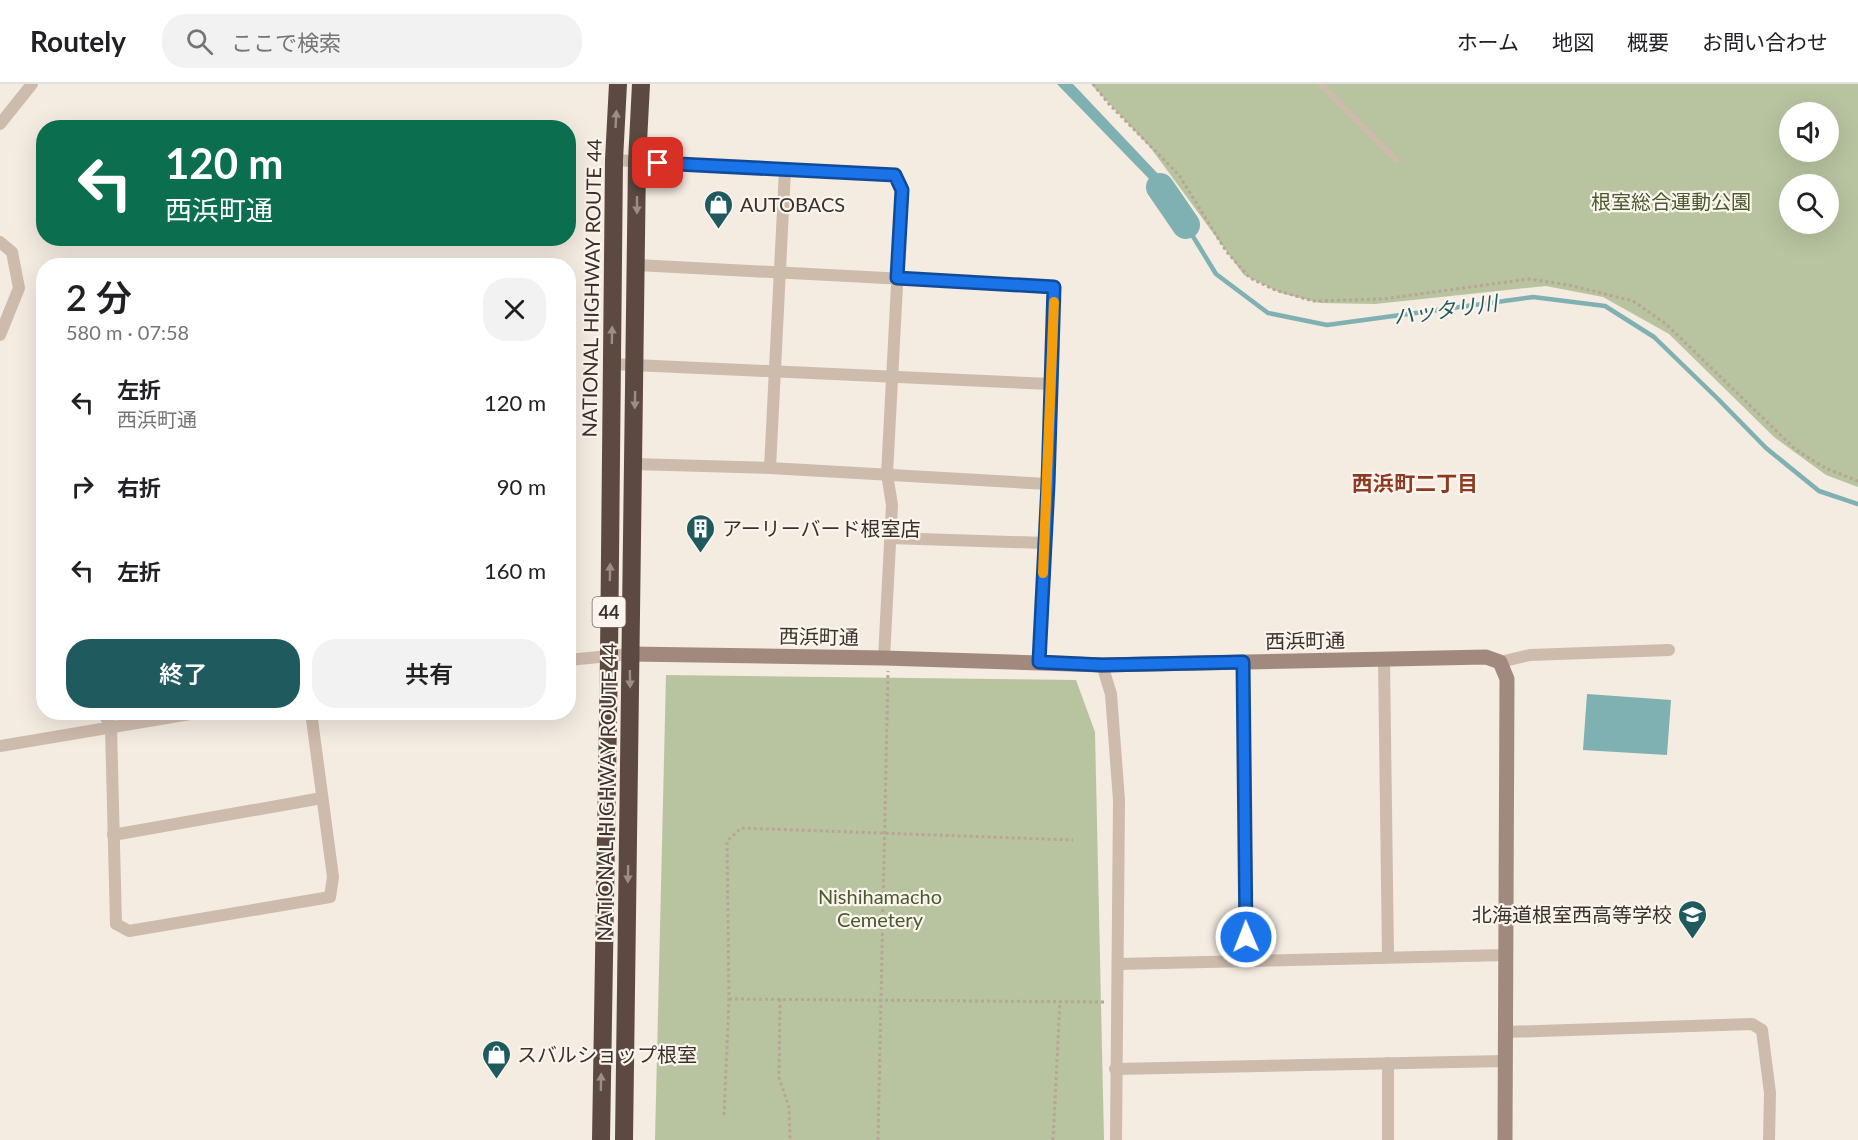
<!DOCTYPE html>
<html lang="ja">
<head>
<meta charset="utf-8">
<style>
	:root { --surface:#fff; --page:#f2f2f2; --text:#202124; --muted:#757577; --line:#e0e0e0; --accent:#1f5a5e }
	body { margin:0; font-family:Lato,"Noto Sans JP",sans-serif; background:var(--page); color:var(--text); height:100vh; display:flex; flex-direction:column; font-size:22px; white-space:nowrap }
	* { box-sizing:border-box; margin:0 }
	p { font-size:20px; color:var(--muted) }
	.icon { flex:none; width:33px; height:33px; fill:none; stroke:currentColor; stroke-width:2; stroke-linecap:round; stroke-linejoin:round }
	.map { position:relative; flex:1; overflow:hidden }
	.panel { position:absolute; left:36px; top:174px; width:540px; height:462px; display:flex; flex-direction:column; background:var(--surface); border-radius:24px; box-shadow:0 6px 24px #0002 }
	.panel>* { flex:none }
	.top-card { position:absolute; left:36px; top:36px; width:540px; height:126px; border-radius:24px; box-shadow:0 6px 24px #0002; background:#0b6e4f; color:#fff; overflow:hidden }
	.buttons { position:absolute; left:1779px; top:18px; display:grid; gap:12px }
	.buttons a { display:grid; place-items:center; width:60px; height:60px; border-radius:50%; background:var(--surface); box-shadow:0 6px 24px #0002; font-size:30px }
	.pin { position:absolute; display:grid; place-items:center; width:51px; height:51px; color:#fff; margin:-26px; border-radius:12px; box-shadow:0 3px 9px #0006 }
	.me { position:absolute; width:66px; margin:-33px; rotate:359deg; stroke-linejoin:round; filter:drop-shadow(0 0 4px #0008) }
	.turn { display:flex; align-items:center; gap:21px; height:126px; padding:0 30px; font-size:27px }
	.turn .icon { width:78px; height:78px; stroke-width:2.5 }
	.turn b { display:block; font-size:42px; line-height:51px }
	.round { display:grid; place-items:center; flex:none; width:63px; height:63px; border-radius:24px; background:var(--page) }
	.summary { display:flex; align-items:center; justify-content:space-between; height:102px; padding:0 30px }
	h1 { font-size:36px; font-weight:600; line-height:45px }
	.cta { display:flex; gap:12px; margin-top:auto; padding:12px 30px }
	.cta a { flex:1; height:69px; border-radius:24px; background:var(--accent); color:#fff; font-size:24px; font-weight:600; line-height:69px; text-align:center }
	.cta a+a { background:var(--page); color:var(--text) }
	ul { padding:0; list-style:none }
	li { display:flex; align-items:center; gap:18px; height:84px; padding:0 30px }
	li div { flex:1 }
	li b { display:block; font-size:22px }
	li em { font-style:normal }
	header { display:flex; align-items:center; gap:36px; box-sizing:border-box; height:84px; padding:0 30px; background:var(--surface); border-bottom:2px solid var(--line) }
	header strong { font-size:28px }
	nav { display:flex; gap:33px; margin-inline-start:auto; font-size:21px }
	.search { width:420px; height:54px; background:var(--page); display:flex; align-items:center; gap:15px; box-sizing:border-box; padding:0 21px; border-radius:24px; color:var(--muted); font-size:22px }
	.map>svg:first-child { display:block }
</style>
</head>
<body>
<header>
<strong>Routely</strong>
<div class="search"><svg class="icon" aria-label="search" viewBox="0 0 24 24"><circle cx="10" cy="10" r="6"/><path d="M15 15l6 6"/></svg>ここで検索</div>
<nav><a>ホーム</a><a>地図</a><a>概要</a><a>お問い合わせ</a></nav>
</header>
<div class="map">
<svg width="1858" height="1056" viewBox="0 0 1858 1056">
	<rect width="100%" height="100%" fill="#f4ebe1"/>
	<g fill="#b8c4a0" fill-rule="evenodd">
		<path d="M 1091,0 L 1858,0 L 1858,403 L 1826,391 L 1774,353 L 1669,250 L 1603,213 L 1546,202 L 1375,220 L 1320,219 L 1281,209 L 1244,191 L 1150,63 ZM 1790,28 L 1828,28 L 1828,68 L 1790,68 ZM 1790,100 L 1828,100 L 1828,140 L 1790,140 Z"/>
		<path d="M 666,591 L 1076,596 L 1095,648 L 1104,1056 L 655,1056 Z"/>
	</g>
	<g fill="#7fb0b2">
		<path d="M 1057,0 L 1073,0 L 1160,92 L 1186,135 L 1179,137 L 1155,101 Z"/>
		<path d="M 1587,610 L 1671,616 L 1667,671 L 1583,666 Z"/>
	</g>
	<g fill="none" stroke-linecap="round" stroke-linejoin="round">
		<path stroke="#7fb0b2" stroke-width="4.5" d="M 1186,141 L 1216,190 L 1268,229 L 1327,241 L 1533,213 L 1605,222 L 1654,253 L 1718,315 L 1766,364 L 1819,407 L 1858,420"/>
		<path stroke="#7fb0b2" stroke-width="28" d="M 1160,103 L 1186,141"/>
		<g stroke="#b9a596" stroke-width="3" stroke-dasharray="3 3" stroke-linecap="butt">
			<path d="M 1093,0 L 1108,19 L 1179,91 L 1226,167 L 1250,194 L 1275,206 L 1313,217 L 1383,215 L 1529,195 L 1569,201 L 1633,217 L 1666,240 L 1795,365 L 1825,384 L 1858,397"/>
			<path d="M 729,915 L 1105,918"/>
			<path d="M 780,915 L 779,994 L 789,1023 L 790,1056"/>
			<path d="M 724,1031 L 729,915 L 727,757 L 741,744 L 1073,756"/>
			<path d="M 878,1056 L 888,587"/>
			<path d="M 1053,1056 L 1060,917"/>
		</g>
		<path stroke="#cdbbac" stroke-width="6" d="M 1320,0 L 1396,76"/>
		<g stroke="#cdbbac" stroke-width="12">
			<path d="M 0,40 L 32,0"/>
			<path d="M 614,76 L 895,91 L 902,107 L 887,390 L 892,421 L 884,574"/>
			<path d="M 0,158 L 12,168 L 19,204 L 0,251"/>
			<path d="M 637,181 L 1054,203 L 1048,400 L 1039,578"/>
			<path d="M 612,280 L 1051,300"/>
			<path d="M 634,380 L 770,384 L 1048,400"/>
			<path d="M 770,384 L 785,86"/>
			<path d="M 890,454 L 1045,459"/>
			<path d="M 568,576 L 630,570"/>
			<path d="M 1384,576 L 1388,873"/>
			<path d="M 1243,578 L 1247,876"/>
			<path d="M 1500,578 L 1530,571 L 1669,566"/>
			<path d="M 1102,581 L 1111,610 L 1119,716 L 1116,1056"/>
			<path d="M 103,628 L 111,643 L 116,840 L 129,847 L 330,813 L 333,793 L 311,628"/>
			<path d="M 0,662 L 202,628"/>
			<path d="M 113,751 L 322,714"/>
			<path d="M 1118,880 L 1506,871"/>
			<path d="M 1505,948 L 1752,940 L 1762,946 L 1770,1009 L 1769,1056"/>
			<path d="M 1388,979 L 1388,1056"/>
			<path d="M 1115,985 L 1505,977"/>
		</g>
		<path stroke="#a18a7d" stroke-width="15" d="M 630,570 L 884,574 L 1102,581 L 1486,573 L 1500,578 L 1507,595 L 1505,1056"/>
		<g stroke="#5c4a42" stroke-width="18">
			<path d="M 601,1056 L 609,572 L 614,76 L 618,0"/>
			<path d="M 624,1056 L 637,78 L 641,0"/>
		</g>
	</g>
	<defs><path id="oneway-solid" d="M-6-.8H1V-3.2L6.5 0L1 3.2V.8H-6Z" transform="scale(1.5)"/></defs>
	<g fill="#9c8e87">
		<use href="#oneway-solid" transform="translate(616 35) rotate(-87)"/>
		<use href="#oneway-solid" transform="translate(637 121) rotate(90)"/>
		<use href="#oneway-solid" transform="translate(612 251) rotate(-89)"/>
		<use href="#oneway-solid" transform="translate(635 316) rotate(91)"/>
		<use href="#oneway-solid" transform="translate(610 488) rotate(-89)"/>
		<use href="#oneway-solid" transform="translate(630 595) rotate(89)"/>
		<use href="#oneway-solid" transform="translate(628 790) rotate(91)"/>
		<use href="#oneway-solid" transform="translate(601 998) rotate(-89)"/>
	</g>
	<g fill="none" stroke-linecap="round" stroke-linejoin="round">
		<defs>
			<path id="route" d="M 658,79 L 895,91 L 902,106 L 897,194 L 1054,203 L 1048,400 L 1039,578 L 1102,581 L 1243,578 L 1246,853"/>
		</defs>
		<use href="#route" stroke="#114b97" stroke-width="15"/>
		<use href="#route" stroke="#1a73e8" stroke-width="10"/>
		<path stroke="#f59e0b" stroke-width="10" d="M 1043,489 L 1054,218"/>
	</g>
	<defs>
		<symbol id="shop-pin" viewBox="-11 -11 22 30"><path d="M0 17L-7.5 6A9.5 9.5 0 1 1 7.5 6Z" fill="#1f5a5e" stroke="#fbf5ee"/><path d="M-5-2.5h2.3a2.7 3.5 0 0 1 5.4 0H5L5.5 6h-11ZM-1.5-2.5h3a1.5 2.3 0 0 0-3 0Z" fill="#fff"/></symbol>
		<symbol id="building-pin" viewBox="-11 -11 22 30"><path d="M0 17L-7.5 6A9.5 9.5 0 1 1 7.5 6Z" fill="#1f5a5e" stroke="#fbf5ee"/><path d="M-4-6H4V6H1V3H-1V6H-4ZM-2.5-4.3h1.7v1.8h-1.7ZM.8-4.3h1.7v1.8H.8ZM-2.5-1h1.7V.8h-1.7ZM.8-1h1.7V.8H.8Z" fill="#fff"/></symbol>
		<symbol id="school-pin" viewBox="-11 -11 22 30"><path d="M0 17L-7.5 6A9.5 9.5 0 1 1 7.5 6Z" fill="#1f5a5e" stroke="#fbf5ee"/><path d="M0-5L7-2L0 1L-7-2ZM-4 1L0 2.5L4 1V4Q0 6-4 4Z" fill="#fff"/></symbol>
	</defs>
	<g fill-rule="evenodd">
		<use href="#shop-pin" x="702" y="104" width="33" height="45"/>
		<use href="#building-pin" x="684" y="428" width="33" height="45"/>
		<use href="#school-pin" x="1676" y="814" width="33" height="45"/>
		<use href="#shop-pin" x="480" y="954" width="33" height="45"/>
	</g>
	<g text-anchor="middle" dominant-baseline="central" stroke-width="4.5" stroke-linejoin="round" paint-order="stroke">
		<rect fill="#fbf5ee" stroke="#756b66" stroke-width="1.5" x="592.5" y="513" width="33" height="30" rx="4.5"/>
		<g font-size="18" font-weight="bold" fill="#3b302b">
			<text x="609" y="528">44</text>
		</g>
		<g font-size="20" fill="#4a5a2e" stroke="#fbf5ee">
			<text x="1671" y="117">根室総合運動公園</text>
			<text x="880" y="812">Nishihamacho<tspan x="880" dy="23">Cemetery</tspan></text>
		</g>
		<g font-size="20" fill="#3b302b" stroke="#fbf5ee" text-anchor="start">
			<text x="740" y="120">AUTOBACS</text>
			<text x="722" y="444">アーリーバード根室店</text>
			<text x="1672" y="830" text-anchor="end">北海道根室西高等学校</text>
			<text x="517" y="970">スバルショップ根室</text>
		</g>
		<g font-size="20" fill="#3b302b" stroke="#fbf5ee">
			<text transform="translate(591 204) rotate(-89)">NATIONAL HIGHWAY ROUTE 44</text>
			<text transform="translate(819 552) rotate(1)">西浜町通</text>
			<text transform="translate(1305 556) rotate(-1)">西浜町通</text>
			<text transform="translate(606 708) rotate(-89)">NATIONAL HIGHWAY ROUTE 44</text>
		</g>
		<g font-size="21" font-style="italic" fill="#1f5a5e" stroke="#fbf5ee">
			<text transform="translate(1445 225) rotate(-8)">ハッタリ川</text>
		</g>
		<g font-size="21" font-weight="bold" fill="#8c3b22" stroke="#fbf5ee">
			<text x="1415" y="398">西浜町二丁目</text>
		</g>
	</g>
</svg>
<div class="buttons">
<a><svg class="icon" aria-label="sound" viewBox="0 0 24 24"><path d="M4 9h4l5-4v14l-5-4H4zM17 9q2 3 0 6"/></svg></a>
<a><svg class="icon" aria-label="search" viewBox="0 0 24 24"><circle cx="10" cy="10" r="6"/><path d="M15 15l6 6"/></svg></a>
</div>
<div class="pin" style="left:658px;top:79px;background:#d93025"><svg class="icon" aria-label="arrive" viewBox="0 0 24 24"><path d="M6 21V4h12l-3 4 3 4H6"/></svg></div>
<svg class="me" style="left:1246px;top:853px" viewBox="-20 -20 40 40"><circle r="17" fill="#1a73e8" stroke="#fff" stroke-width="3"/><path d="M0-11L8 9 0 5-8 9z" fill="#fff"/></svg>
<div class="top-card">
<div class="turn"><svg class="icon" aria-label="left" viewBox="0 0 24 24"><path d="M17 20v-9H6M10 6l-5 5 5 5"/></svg><div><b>120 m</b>西浜町通</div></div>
</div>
<section class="panel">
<div class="summary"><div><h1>2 分</h1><p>580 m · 07:58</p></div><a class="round"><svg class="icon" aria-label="close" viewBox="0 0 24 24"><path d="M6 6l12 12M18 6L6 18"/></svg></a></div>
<ul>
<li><svg class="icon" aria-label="left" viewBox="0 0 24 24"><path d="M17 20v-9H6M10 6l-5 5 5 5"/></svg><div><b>左折</b><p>西浜町通</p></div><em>120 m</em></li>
<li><svg class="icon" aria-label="right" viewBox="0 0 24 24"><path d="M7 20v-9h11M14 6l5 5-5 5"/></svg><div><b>右折</b></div><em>90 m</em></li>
<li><svg class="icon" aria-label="left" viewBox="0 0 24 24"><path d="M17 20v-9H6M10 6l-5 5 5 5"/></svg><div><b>左折</b></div><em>160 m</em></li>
</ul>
<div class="cta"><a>終了</a><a>共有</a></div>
</section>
</div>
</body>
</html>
